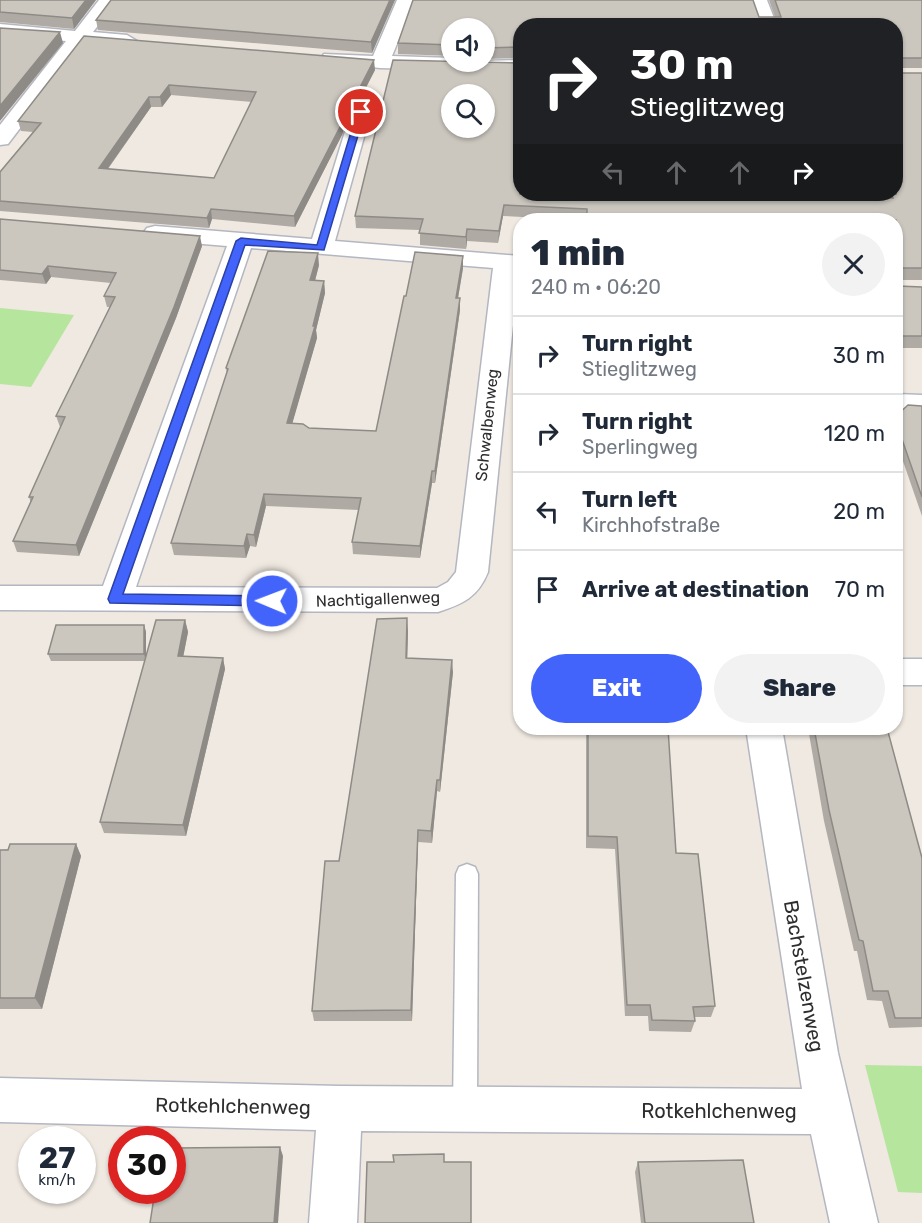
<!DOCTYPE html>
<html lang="en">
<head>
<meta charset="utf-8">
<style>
	:root { --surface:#fff; --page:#f2f2f3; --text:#1f2937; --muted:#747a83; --line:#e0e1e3; --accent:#4264fb }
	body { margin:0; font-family:Rubik,sans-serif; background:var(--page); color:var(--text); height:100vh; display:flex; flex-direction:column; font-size:22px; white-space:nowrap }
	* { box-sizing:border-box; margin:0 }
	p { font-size:20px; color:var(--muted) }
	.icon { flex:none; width:33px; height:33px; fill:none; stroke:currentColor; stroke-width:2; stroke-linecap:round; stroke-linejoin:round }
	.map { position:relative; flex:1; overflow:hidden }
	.sheet { position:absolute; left:513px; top:213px; width:390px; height:522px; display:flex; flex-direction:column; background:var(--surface); border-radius:24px; box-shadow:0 2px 4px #0004 }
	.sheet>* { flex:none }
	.top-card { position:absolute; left:513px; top:18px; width:390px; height:183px; border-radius:24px; box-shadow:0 2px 4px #0004; background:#202124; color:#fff; overflow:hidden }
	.fabs { position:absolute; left:441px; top:18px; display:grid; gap:12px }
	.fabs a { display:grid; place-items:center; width:54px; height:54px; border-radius:50%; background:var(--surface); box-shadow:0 2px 4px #0004; font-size:30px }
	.speed { position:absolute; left:18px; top:1126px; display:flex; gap:12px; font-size:30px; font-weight:700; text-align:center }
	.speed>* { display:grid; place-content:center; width:78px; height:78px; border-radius:50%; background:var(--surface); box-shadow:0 2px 4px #0004; line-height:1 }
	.speed small { font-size:15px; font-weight:400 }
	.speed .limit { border:9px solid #d22; background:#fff; color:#111 }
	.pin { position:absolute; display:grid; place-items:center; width:51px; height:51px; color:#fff; margin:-26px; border:3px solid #fff; border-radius:50%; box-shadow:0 2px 6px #0007 }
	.me { position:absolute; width:66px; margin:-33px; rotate:271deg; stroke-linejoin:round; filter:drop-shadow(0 0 4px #0008) }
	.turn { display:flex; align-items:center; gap:21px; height:126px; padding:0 18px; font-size:27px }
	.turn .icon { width:78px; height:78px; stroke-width:2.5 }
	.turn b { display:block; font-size:42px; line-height:51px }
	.lanes { display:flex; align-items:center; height:57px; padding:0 18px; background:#0003; justify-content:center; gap:30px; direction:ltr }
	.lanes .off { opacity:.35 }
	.round { display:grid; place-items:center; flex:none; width:63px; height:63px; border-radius:32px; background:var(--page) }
	.headline { display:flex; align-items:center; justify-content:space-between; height:102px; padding:0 18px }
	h1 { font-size:36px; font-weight:800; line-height:45px }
	.button { display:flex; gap:12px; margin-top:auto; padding:12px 18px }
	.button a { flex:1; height:69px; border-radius:36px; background:var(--accent); color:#fff; font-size:24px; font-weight:800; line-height:69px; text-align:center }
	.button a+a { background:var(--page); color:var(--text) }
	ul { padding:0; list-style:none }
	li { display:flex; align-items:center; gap:18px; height:78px; padding:0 18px; border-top:2px solid var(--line) }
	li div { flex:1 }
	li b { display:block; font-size:22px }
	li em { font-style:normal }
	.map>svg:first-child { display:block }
</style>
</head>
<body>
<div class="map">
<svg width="922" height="1223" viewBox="0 0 922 1223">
	<rect width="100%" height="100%" fill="#efe9e1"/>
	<g fill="#b6e59e">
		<path d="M 0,308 L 74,315 L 31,387 L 0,384 Z"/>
		<path d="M 865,1065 L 922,1066 L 922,1193 L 898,1192 Z"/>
	</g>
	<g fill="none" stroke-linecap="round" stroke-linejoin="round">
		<defs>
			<path id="lane" d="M 467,864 L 475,867 L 478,874 L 477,1109 L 474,1118 L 465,1121 L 456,1118 L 453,1109 L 456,874 L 459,867 Z"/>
			<g id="street">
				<path d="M 99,0 L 118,0 L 93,32 L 127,35 L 137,41 L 127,47 L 85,43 L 8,144 L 0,145 L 0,125 L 66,41 L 0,36 L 0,24 L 75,31 Z"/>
				<path d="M 397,0 L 415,0 L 392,56 L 452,58 L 452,62 L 520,60 L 520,72 L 380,68 L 324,62 L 321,58 L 324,54 L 373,56 Z"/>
				<path d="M 749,0 L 767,0 L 777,26 L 758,26 Z"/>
				<path d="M 361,106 L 368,108 L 371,112 L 335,241 L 520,256 L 488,572 C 478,597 463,604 438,612 L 0,610 L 0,586 L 103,586 L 227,246 L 155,240 L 147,238 L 143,233 L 147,228 L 155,226 L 312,239 L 351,112 L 354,108 ZM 251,248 L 493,268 L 456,572 L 448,582 L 437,588 L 136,587 Z"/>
				<path d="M 896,394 L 922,395 L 922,413 L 896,412 Z"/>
				<rect x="896" y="659" width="26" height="26"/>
				<path d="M 746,728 L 782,728 L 838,1053 L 878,1223 L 830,1223 L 811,1134 L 361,1131 L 357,1223 L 309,1223 L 316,1130 L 0,1122 L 0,1078 L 340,1086 L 802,1089 Z"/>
			</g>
		</defs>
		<use href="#lane" stroke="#b4b7c1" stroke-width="3"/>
		<use href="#street" stroke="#b4b7c1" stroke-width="3"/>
		<use href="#lane" fill="#fff" fill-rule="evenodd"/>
		<use href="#street" fill="#fff" fill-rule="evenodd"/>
	</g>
	<g fill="#afaba4" fill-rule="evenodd">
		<path d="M 0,0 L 96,0 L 74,29 L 0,22 Z"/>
		<path d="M 111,0 L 395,0 L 372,53 L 98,30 L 96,20 Z"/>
		<path d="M 413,0 L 753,0 L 759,17 L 775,17 L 769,0 L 922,0 L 922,68 L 897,68 L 897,73 L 922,73 L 922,280 L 898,280 L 898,286 L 922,287 L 922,348 L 896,348 L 896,220 L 583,220 L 503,216 L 498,243 L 467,241 L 466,249 L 420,245 L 420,230 L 356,228 L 355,216 L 393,60 L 520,63 L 520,194 L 769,194 L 769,196 L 886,198 L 885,194 L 896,194 L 896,26 L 520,26 L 520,61 L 520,58 L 484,59 L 484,28 L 452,28 L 452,56 L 398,54 L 398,43 ZM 452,94 L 484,94 L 484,128 L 452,128 Z"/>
		<path d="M 84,36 L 375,70 L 357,105 L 349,111 L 342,135 L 295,227 L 212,219 L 209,228 L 0,211 L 0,172 L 33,132 L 21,131 L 18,121 ZM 171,95 L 252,102 L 214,178 L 108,169 L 151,107 L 162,107 Z"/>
		<path d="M 0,219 L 202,246 L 176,318 L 79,556 L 17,552 L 13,541 L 31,503 L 29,497 L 61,427 L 60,427 L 56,416 L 110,307 L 107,307 L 104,296 L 111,283 L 51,277 L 46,284 L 0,280 Z"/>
		<path d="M 463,256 L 463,268 L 458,298 L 460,310 L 435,483 L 432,483 L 420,558 L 353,554 L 352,542 L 359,510 L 266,506 L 256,547 L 250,546 L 246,558 L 174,555 L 171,543 L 227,374 L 226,368 L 319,265 L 315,281 L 324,281 L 325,293 L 316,330 L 317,338 L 292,423 L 309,428 L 376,431 L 406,296 Z"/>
		<path d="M 922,406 L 922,516 L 896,441 L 896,416 Z"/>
		<path d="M 185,620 L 188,632 L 183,657 L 223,658 L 225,669 L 186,836 L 104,833 L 100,822 L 145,661 L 51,661 L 48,654 L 144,625 L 146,632 L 146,655 Z"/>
		<path d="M 408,631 L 407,658 L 453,672 L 440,792 L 437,791 L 432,843 L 418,842 L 412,1021 L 314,1021 L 312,1011 L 339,861 Z"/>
		<path d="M 586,728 L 668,728 L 676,853 L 715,1006 L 711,1017 L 694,1017 L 695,1021 L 691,1032 L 649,1031 L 648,1016 L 625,1016 L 615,849 L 586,848 Z"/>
		<path d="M 808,728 L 887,728 L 922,858 L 922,1027 L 889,1028 L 882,1001 L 867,1000 L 857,951 L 854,951 L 824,821 Z"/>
		<path d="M 76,844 L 81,856 L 42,1009 L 0,1009 L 0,850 Z"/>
		<path d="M 638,1162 L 754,1223 L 641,1223 L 635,1172 Z"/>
	</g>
	<g fill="#8e8b86">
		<path d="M 86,0 L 96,0 L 74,29 L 72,18 Z"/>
		<path d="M 390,0 L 395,0 L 372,53 L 371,42 Z"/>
		<path d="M 60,32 L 63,43 L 0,121 L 0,106 Z"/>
		<path d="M 374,60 L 375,70 L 357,105 L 349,111 L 342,135 L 295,227 L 294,216 L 349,101 Z"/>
		<path d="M 169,85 L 171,95 L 162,107 L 160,97 Z"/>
		<path d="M 149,97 L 151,107 L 101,178 L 99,168 Z"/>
		<path d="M 504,205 L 503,216 L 498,243 L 499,231 Z"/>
		<path d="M 211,209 L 212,219 L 209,228 L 207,218 Z"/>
		<path d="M 467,229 L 467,241 L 466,249 L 466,237 Z"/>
		<path d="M 200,236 L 202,246 L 176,318 L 79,556 L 76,545 Z"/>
		<path d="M 318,253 L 319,265 L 312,292 L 310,280 Z"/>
		<path d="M 463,256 L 463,268 L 456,310 L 456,298 Z"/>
		<path d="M 48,266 L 51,277 L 46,284 L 42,274 Z"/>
		<path d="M 324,281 L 325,293 L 316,330 L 317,338 L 289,435 L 287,423 Z"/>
		<path d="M 460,298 L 460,310 L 435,483 L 435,471 Z"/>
		<path d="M 432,471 L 432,483 L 420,558 L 420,546 Z"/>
		<path d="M 264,494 L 266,506 L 256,547 L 254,535 Z"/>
		<path d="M 247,534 L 250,546 L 246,558 L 244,546 Z"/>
		<path d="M 407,618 L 408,631 L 407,670 L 406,658 Z"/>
		<path d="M 185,620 L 188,632 L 181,668 L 178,656 Z"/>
		<path d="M 144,625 L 146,632 L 146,661 L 144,654 Z"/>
		<path d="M 223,658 L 225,669 L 186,836 L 183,825 Z"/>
		<path d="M 452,660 L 453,672 L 440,792 L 440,780 Z"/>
		<path d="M 437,780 L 437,791 L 432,843 L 431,831 Z"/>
		<path d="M 418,830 L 418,842 L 412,1021 L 411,1010 Z"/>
		<path d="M 76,844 L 81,856 L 42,1009 L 35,998 Z"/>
		<path d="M 280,1147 L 283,1156 L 278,1223 L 274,1223 Z"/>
	</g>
	<g fill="#cbc7bf" stroke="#8e8b86" stroke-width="1.5" fill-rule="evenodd">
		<path d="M 0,0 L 86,0 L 72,18 L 0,12 Z"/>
		<path d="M 111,0 L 390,0 L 371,42 L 96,20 Z"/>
		<path d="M 413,0 L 753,0 L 759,17 L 781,17 L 775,0 L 922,0 L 922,58 L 897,58 L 897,73 L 922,73 L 922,268 L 898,268 L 898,286 L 922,287 L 922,336 L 896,336 L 896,220 L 587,220 L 587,209 L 504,205 L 499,231 L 467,229 L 466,237 L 419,233 L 423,219 L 355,216 L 393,60 L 520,63 L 520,194 L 769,194 L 769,196 L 893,198 L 891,194 L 896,194 L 896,26 L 520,26 L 520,48 L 520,47 L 484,48 L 484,28 L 452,28 L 452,45 L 398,43 ZM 452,94 L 484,94 L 484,128 L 452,128 Z"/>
		<path d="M 0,28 L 60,32 L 0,106 Z"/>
		<path d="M 84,36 L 374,60 L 356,95 L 349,101 L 341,125 L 294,216 L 211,209 L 207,218 L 0,201 L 0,172 L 41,123 L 18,121 ZM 169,85 L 256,92 L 214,178 L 99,168 L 149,97 L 160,97 Z"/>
		<path d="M 0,219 L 200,236 L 174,307 L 76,545 L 13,541 L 33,497 L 29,497 L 65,417 L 56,416 L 115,297 L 104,296 L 116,273 L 48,266 L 42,274 L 0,270 Z"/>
		<path d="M 268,251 L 318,253 L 310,280 L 324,281 L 313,326 L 315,326 L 287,423 L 303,424 L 309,428 L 376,431 L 404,296 L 406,296 L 415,252 L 463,256 L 456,298 L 460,298 L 435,471 L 432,471 L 420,546 L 352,542 L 361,498 L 264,494 L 254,535 L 247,534 L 244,546 L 171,543 L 228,369 L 226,368 Z"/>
		<path d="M 908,405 L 922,406 L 922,497 L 896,422 L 896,416 Z"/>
		<path d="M 407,618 L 406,658 L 452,660 L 440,780 L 437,780 L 431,831 L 418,830 L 411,1010 L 312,1011 L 325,861 L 339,861 L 377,619 Z"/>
		<path d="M 156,620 L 185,620 L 178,656 L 223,658 L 183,825 L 100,822 Z"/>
		<path d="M 56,625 L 144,625 L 144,654 L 48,654 Z"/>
		<path d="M 588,728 L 668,728 L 676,853 L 698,854 L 715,1006 L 693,1007 L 695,1021 L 652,1020 L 650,1005 L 627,1005 L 617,837 L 588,836 Z"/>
		<path d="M 814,728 L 887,728 L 922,858 L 922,1018 L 895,1018 L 888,991 L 873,991 L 863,941 L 859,940 L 829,810 Z"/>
		<path d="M 10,844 L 76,844 L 35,998 L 0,998 L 0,850 L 8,850 Z"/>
		<path d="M 280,1147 L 274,1223 L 150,1223 L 155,1191 L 172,1191 L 172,1148 Z"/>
		<path d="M 444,1154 L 444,1162 L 471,1162 L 471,1223 L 365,1223 L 367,1162 L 394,1162 L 393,1155 Z"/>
		<path d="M 743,1160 L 754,1223 L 645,1223 L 638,1162 Z"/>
	</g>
	<path fill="#4264fb" stroke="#2b41a3" stroke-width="1.5" d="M 361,109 L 365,112 L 324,250 L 245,245 L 123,594 L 272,596 L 278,601 L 272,606 L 110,603 L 108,599 L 236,241 L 241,238 L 317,245 L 357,112 Z"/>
	<g text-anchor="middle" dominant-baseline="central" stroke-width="4.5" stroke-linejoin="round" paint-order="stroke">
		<g font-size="16" fill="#2e2e2e" stroke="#fff">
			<text transform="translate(487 425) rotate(-84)">Schwalbenweg</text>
			<text transform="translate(378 599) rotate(-2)">Nachtigallenweg</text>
		</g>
		<g font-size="20" fill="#2e2e2e" stroke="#fff">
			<text transform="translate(804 976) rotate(80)">Bachstelzenweg</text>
			<text transform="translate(233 1106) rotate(1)">Rotkehlchenweg</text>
			<text x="719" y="1111">Rotkehlchenweg</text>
		</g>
	</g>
</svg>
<div class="fabs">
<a><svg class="icon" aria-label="sound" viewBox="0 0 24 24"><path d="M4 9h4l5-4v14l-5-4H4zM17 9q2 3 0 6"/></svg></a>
<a><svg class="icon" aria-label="search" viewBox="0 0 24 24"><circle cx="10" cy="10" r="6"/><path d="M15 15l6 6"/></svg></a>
</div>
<div class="speed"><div>27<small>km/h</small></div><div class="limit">30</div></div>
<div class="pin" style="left:361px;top:112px;background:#d93025"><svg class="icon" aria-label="arrive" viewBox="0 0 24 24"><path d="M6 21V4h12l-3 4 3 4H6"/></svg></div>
<svg class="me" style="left:272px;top:601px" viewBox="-20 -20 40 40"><circle r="17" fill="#4264fb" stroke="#fff" stroke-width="3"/><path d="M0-11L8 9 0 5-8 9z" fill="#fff"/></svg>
<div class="top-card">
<div class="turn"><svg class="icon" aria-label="right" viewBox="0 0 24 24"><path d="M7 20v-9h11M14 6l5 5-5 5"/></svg><div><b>30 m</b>Stieglitzweg</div></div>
<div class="lanes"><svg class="icon off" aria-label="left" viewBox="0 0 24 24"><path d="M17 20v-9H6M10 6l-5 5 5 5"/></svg><svg class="icon off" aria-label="ahead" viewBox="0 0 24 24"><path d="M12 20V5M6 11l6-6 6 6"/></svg><svg class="icon off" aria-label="ahead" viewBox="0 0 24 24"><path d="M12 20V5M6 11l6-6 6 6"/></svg><svg class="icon" aria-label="right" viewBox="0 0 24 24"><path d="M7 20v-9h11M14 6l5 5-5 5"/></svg></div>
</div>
<section class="sheet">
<div class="headline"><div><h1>1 min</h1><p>240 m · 06:20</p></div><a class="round"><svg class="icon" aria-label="close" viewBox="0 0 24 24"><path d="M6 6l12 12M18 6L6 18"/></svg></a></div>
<ul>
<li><svg class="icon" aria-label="right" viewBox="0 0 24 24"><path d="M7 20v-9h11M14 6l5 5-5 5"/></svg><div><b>Turn right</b><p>Stieglitzweg</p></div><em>30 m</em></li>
<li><svg class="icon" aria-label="right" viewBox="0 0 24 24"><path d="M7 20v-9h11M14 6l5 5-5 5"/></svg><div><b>Turn right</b><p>Sperlingweg</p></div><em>120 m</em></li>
<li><svg class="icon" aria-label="left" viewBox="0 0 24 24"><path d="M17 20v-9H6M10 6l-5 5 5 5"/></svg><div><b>Turn left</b><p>Kirchhofstraße</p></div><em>20 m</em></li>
<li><svg class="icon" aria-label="arrive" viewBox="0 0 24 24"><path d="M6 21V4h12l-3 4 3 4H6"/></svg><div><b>Arrive at destination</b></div><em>70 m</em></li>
</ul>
<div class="button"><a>Exit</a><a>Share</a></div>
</section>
</div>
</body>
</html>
